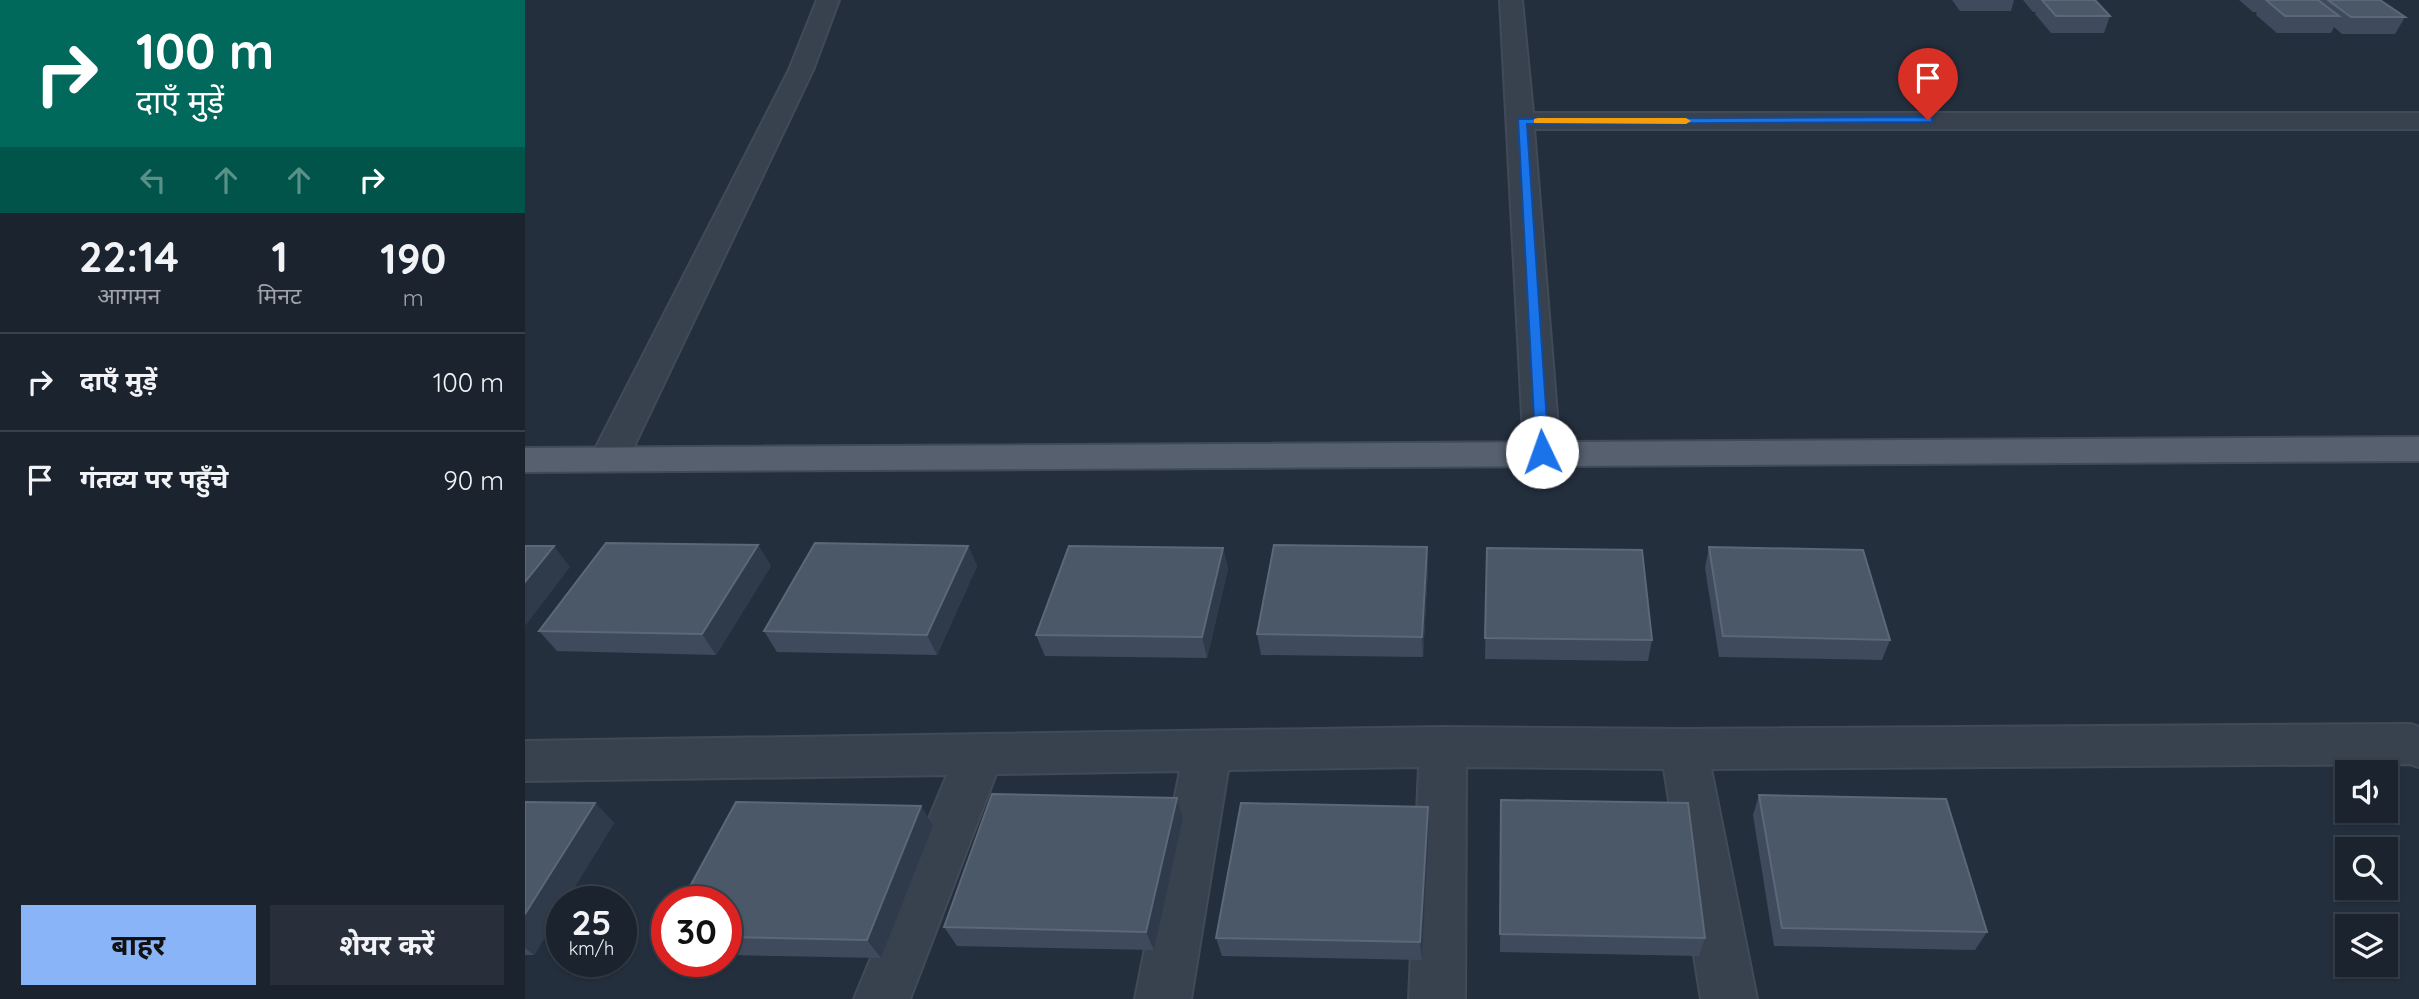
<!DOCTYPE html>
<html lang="hi">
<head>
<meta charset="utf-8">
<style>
	:root { --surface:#1b232e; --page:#282f3a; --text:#f1f3f6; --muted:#a0a4aa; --line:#39404a; --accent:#8ab4f8 }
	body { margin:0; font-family:Quicksand,"Noto Sans Devanagari",sans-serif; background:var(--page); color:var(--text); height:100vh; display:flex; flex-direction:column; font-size:26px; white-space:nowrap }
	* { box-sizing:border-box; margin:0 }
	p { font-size:23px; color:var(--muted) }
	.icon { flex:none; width:38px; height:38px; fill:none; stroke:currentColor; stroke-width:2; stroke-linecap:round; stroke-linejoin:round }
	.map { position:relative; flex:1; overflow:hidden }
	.side { display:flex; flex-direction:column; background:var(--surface); width:525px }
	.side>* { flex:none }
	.banner { background:#00695c; color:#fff; overflow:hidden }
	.controls { position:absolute; left:1810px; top:760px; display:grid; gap:14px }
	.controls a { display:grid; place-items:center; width:63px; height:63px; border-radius:0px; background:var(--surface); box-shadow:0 2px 5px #0004,0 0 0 2px var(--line); font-size:35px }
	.speed { position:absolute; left:21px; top:886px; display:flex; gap:14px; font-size:35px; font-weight:700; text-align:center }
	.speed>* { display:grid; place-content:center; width:91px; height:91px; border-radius:50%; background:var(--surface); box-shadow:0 2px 5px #0004,0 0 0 2px var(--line); line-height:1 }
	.speed small { font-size:18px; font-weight:400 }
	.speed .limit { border:10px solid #d22; background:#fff; color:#111 }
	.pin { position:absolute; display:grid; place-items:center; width:60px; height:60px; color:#fff; margin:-72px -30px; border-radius:50% 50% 50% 0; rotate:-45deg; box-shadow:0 0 7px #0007 }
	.pin .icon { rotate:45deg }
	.me { position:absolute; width:77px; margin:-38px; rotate:357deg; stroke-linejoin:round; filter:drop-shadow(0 0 5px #0008) }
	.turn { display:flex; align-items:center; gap:24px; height:147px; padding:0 21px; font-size:32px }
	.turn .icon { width:91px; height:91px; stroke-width:2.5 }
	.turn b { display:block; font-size:49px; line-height:60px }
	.lanes { display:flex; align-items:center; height:66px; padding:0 21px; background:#0003; justify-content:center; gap:35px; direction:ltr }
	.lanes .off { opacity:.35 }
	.eta { display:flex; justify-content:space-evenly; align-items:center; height:119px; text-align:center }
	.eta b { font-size:42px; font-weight:700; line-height:49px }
	.button { display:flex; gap:14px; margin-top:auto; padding:14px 21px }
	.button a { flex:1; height:80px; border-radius:0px; background:var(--accent); color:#111; font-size:28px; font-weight:700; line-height:80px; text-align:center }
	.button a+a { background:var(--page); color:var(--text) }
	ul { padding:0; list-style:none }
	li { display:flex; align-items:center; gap:21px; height:98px; padding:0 21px; border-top:2px solid var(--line) }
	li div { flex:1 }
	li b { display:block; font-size:26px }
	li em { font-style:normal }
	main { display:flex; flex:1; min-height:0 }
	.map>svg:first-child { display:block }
</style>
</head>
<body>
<main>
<section class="side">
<div class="banner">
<div class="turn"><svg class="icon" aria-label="right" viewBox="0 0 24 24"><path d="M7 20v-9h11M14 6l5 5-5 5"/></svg><div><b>100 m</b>दाएँ मुड़ें</div></div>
<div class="lanes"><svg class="icon off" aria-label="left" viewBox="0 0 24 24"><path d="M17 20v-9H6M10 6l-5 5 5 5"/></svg><svg class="icon off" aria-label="ahead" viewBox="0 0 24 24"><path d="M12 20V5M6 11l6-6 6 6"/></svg><svg class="icon off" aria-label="ahead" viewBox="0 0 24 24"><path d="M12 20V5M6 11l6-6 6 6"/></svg><svg class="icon" aria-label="right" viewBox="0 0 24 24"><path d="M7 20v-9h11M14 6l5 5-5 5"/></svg></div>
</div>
<div class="eta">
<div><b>22:14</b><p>आगमन</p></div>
<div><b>1</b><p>मिनट</p></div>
<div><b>190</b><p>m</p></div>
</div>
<ul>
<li><svg class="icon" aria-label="right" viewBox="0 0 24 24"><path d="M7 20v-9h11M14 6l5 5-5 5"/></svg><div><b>दाएँ मुड़ें</b></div><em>100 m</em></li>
<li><svg class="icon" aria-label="arrive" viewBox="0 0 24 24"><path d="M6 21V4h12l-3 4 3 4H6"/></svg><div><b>गंतव्य पर पहुँचे</b></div><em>90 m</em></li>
</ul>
<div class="button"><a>बाहर</a><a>शेयर करें</a></div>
</section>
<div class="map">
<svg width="1894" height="999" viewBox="0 0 1894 999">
	<rect width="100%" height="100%" fill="#242f3e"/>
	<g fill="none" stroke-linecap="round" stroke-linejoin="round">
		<defs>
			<g id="minor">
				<path d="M 292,0 L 314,0 L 288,70 L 104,457 L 98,466 L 85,469 L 72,466 L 66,457 L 264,70 Z"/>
				<path d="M 975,0 L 997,0 L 1008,113 L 1894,113 L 1894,129 L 1009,129 L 1035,452 L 1030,461 L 1017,464 L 1004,461 L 999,452 Z"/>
				<path d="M 1886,724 L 1894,727 L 1894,767 L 1885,764 L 1186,769 L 1232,999 L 1176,999 L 1139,769 L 941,767 L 940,999 L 884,999 L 894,767 L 703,770 L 666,999 L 610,999 L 655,771 L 471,774 L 385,999 L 329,999 L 422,775 L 0,781 L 0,741 L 918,727 L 1159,729 Z"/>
			</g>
			<path id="major" d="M 1894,437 L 1894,461 L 0,472 L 0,448 Z"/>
		</defs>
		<use href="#minor" stroke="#414a57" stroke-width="4"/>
		<use href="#major" stroke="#414a57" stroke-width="4"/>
		<use href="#minor" fill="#38414e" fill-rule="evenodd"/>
		<use href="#major" fill="#56606e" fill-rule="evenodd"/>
	</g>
	<g fill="#3f4b5c">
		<path d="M 1427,0 L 1489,0 L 1486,11 L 1435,11 Z"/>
		<path d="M 1498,0 L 1570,0 L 1585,16 L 1579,33 L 1526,33 L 1510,14 L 1511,12 L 1508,12 Z"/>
		<path d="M 1714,0 L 1855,0 L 1880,17 L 1870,34 L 1817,34 L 1809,27 L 1806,33 L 1752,33 L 1731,15 L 1732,12 L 1728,12 Z"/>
		<path d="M 233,545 L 246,566 L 191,655 L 32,651 L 14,631 Z"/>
		<path d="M 443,546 L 452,566 L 412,655 L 252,652 L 239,631 Z"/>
		<path d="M 902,547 L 903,568 L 898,657 L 736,655 L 732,634 Z"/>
		<path d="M 1184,547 L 1365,640 L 1357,660 L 1194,657 L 1180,568 Z"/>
		<path d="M 698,548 L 703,569 L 682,658 L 520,656 L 511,635 Z"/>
		<path d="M 962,548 L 1127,640 L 1123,661 L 960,659 Z"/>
		<path d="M 1234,795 L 1462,932 L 1450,950 L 1249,946 L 1228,815 Z"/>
		<path d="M 976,800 L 1180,938 L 1174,956 L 975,952 Z"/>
		<path d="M 0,802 L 70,803 L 89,823 L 41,901 L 37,901 L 37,909 L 9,955 L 0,955 Z"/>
		<path d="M 658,818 L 629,950 L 432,946 L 419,927 Z"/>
		<path d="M 408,826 L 356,958 L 201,955 L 201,901 Z"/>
		<path d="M 904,826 L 897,960 L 697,956 L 691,938 Z"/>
	</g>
	<g fill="#2f3b4b">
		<path d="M 233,545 L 246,566 L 191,655 L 177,634 Z"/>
		<path d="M 29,546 L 45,567 L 0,626 L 0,582 Z"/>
		<path d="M 443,546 L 452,566 L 412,655 L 402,635 Z"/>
		<path d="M 902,547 L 903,568 L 898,657 L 897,637 Z"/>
		<path d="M 698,548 L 703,569 L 682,658 L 677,637 Z"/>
		<path d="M 652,798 L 658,818 L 629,950 L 621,932 Z"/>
		<path d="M 70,803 L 89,823 L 41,901 L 37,901 L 37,909 L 9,955 L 0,948 L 0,914 Z"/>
		<path d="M 396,806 L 408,826 L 356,958 L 342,940 Z"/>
		<path d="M 903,807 L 904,826 L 897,960 L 895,942 Z"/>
	</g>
	<g fill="#4b5868" stroke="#5c6777" stroke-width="2">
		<path d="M 1517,0 L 1570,0 L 1585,16 L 1531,16 Z"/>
		<path d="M 1741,0 L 1793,0 L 1814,16 L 1760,16 Z"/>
		<path d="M 1803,0 L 1855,0 L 1880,17 L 1826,17 Z"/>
		<path d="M 81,543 L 233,545 L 177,634 L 14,631 Z"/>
		<path d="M 290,543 L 443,546 L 402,635 L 239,631 Z"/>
		<path d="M 749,545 L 902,547 L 897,637 L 732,634 Z"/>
		<path d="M 0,546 L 29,546 L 0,582 Z"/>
		<path d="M 544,546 L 698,548 L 677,637 L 511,635 Z"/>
		<path d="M 1184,547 L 1338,550 L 1365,640 L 1198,636 Z"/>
		<path d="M 962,548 L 1117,550 L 1127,640 L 960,638 Z"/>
		<path d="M 467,794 L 652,798 L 621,932 L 419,927 Z"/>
		<path d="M 1234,795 L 1421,799 L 1462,932 L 1257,928 Z"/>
		<path d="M 976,800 L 1163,803 L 1180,938 L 975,934 Z"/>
		<path d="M 0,802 L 70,803 L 0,914 Z"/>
		<path d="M 211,802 L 396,806 L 342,940 L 201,937 L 201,901 L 157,901 Z"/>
		<path d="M 716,803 L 903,807 L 895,942 L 691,938 Z"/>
	</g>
	<path fill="#1a73e8" stroke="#114b97" stroke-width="2" d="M 1403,117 L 1407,118 L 1407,122 L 1002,124 L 1024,452 L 1017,457 L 1011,456 L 993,119 Z"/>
	<path fill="#f59e0b" d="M 1013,118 L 1161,118 L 1166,121 L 1161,124 L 1009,123 L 1009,119 Z"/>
</svg>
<div class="controls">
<a><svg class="icon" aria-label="sound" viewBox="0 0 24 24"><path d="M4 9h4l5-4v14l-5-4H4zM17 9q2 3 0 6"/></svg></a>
<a><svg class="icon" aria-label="search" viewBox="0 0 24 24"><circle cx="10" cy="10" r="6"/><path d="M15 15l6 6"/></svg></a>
<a><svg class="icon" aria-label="layers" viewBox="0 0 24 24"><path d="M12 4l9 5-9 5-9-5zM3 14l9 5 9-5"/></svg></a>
</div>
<div class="speed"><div>25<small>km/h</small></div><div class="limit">30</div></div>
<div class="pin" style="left:1403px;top:120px;background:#d93025"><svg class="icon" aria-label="arrive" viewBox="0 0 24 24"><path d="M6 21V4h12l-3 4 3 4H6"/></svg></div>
<svg class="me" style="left:1017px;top:452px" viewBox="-20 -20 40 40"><circle r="19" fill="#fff"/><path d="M0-13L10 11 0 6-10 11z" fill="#1a73e8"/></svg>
</div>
</main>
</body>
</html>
